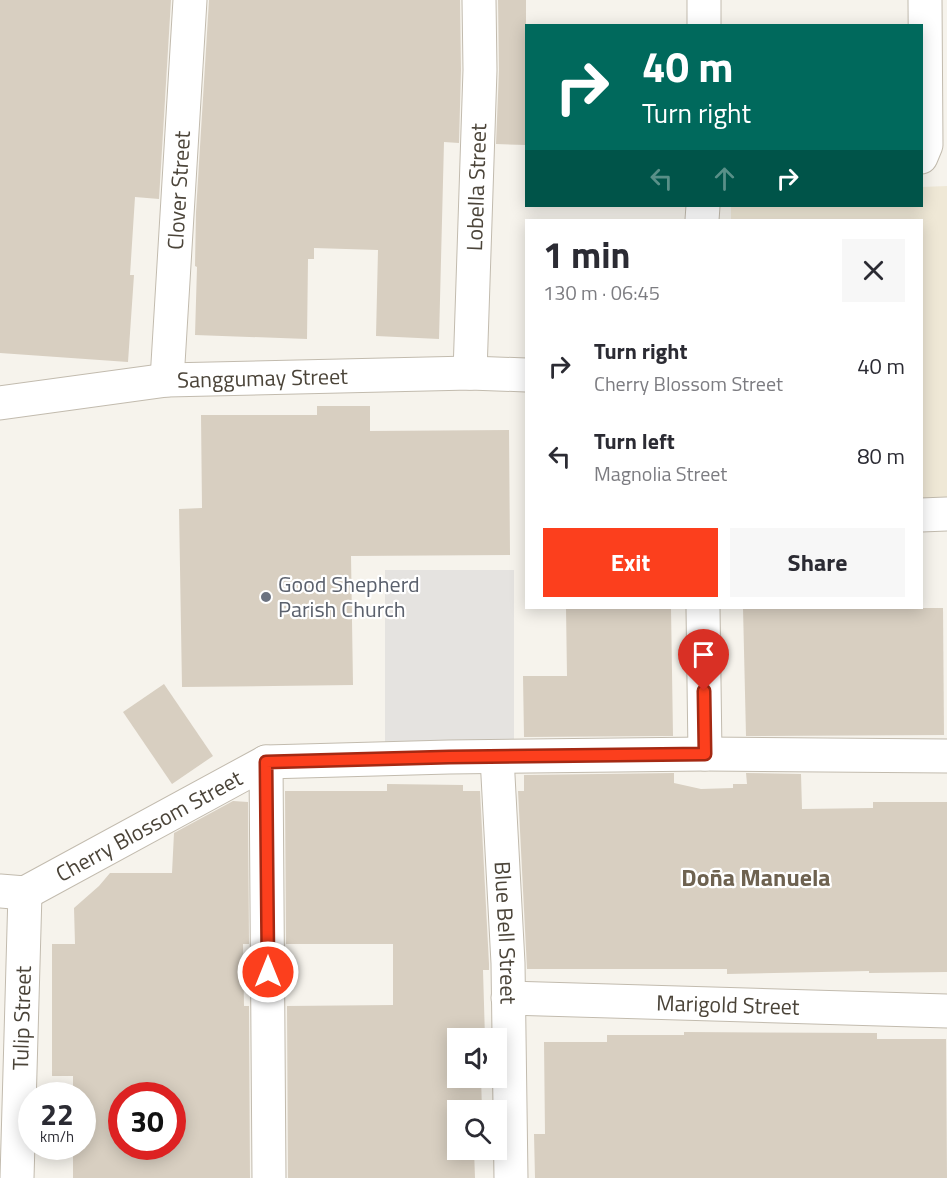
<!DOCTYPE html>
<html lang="en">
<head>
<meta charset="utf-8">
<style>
	:root { --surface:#fff; --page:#f7f7f7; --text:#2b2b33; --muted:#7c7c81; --accent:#fc3f1d }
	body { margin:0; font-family:"Titillium Web",sans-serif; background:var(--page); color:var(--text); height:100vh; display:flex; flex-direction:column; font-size:22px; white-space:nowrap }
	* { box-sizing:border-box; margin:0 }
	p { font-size:20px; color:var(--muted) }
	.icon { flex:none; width:33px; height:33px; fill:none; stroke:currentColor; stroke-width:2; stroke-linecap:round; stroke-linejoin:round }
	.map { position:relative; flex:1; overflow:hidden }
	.details { position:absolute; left:525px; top:219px; width:398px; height:390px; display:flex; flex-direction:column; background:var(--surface); border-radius:0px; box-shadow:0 3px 15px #0003 }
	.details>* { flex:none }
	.guide { position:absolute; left:525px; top:24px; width:398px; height:183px; border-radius:0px; box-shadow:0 3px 15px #0003; background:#00695c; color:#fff; overflow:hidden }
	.tools { position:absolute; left:447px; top:1028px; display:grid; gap:12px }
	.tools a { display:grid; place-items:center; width:60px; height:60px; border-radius:0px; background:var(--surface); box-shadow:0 3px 15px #0003; font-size:30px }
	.speed { position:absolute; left:18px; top:1082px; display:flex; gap:12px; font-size:30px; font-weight:700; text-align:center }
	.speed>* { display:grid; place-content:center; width:78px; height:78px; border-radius:50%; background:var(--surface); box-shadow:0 3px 15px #0003; line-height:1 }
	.speed small { font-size:15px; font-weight:400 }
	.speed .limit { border:9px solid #d22; background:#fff; color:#111 }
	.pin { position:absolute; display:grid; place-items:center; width:51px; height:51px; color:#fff; margin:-62px -26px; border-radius:50% 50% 50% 0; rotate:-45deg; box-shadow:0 0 6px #0007 }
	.pin .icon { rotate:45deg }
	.me { position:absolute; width:66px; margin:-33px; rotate:0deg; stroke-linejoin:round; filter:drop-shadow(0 0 4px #0008) }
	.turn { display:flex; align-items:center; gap:21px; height:126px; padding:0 18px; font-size:27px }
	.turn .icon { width:78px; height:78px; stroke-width:2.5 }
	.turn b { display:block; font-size:42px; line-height:51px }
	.lanes { display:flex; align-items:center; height:57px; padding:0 18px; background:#0003; justify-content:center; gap:30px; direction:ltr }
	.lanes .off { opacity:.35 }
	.round { display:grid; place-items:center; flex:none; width:63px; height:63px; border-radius:0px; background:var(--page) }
	.head { display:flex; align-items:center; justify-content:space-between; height:102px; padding:0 18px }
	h1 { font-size:36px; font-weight:700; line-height:45px }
	.cta { display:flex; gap:12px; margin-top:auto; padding:12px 18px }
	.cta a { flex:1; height:69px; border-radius:0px; background:var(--accent); color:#fff; font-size:24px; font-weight:700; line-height:69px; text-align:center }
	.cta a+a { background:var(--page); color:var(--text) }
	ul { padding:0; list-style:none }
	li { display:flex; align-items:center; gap:18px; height:90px; padding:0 18px }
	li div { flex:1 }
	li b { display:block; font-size:22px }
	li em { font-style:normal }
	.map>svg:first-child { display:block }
</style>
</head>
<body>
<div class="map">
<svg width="947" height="1178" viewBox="0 0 947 1178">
	<rect width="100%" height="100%" fill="#f6f3ec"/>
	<path fill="#efe8d6" d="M 947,186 L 947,507 L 921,507 L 921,220 L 731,220 L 731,206 L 921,206 L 921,187 Z"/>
	<rect fill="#e5e3e0" x="385" y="570" width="129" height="172"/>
	<g fill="#d8cfc1" fill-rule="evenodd">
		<path d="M 0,0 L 171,0 L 159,199 L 135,197 L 130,275 L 134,275 L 128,362 L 0,353 Z"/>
		<path d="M 209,0 L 460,0 L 461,70 L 459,143 L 444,142 L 439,339 L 376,336 L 378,250 L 314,248 L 314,259 L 308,259 L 307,339 L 195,335 L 197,267 L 195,266 L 196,212 Z"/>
		<path d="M 498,0 L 526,0 L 526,145 L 496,144 L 499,70 Z"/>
		<path d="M 317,406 L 370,406 L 370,431 L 509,430 L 510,555 L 351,556 L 353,685 L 182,687 L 179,509 L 202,508 L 201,415 L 317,415 Z"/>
		<path d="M 566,608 L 671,608 L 673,736 L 524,737 L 523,676 L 567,676 Z"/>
		<path d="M 743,608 L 943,608 L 944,735 L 746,736 Z"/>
		<path d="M 164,684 L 213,756 L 172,784 L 123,712 Z"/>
		<path d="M 674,773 L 674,783 L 701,789 L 733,788 L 733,784 L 747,784 L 746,773 L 801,774 L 802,809 L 873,808 L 873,802 L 947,802 L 947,972 L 869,973 L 869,971 L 727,974 L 727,969 L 527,969 L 518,791 L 524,791 L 524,775 Z"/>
		<path d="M 387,784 L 463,785 L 463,791 L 480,791 L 489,964 L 489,970 L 483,970 L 485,1038 L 458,1038 L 458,1077 L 481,1077 L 482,1110 L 458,1110 L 458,1149 L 474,1149 L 475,1178 L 288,1178 L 287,1006 L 393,1005 L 393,944 L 286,944 L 285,791 L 387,791 Z"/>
		<path d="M 233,801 L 248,802 L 249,944 L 243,944 L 244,1006 L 249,1006 L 250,1178 L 73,1178 L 73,1146 L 82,1146 L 82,1095 L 73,1095 L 73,1076 L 52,1076 L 52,944 L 75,944 L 74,908 L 99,886 L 110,873 L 172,873 L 174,833 ZM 122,1095 L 172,1095 L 172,1146 L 122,1146 Z"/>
		<path d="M 684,1032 L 877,1033 L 877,1039 L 946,1039 L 947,1178 L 535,1178 L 534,1134 L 545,1134 L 544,1042 L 607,1042 L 607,1035 L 684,1035 Z"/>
	</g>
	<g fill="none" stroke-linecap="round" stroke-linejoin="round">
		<defs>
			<g id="minor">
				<path d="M 704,0 L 704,26"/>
				<path d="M 921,157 L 926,145 L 925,0"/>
				<path d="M 702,220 L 703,206"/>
				<path id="s1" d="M 470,373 L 480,70 L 479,0"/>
				<path id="s2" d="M 167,380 L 190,0"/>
				<path id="s3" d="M 0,403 L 167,380 L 470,373 L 526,375"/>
				<path d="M 921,515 L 947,514"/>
				<path d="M 703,608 L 705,754"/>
				<path id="s4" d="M 497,757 L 508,963 L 511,1178"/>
				<path d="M 266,762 L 269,1178"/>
				<path id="s5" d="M 0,891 L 25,893 L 266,762 L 449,757 L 705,754 L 947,756"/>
				<path id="s6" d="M 508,998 L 947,1011"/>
				<path id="s7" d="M 17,1178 L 25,893"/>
			</g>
		</defs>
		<use href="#minor" stroke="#c2bbae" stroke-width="35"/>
		<use href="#minor" stroke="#fff" stroke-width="33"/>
	</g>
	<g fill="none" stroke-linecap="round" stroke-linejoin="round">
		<defs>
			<path id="route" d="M 268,972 L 266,762 L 449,757 L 705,754 L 704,691"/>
		</defs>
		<use href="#route" stroke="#a42913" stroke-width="15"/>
		<use href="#route" stroke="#fc3f1d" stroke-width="10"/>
	</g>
	<circle fill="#6b7280" stroke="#fff" stroke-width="2" cx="266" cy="597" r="6"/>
	<g text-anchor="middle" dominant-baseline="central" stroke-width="4.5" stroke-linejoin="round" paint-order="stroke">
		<g font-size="22" fill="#4b4439" stroke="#fff">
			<text stroke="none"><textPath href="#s1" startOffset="186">Lobella Street</textPath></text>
			<text stroke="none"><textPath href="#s2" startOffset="190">Clover Street</textPath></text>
			<text stroke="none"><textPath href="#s3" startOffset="264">Sanggumay Street</textPath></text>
			<text stroke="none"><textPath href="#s5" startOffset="166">Cherry Blossom Street</textPath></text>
			<text stroke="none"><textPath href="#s4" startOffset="176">Blue Bell Street</textPath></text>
			<text stroke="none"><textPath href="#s6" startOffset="220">Marigold Street</textPath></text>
			<text stroke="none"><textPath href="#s7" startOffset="160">Tulip Street</textPath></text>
		</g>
		<g font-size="22" fill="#5b616d" stroke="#fff" text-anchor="start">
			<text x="278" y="584">Good Shepherd<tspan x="278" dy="25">Parish Church</tspan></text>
		</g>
		<g font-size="24" font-weight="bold" fill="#6e6250" stroke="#fff">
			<text x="756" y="877">Doña Manuela</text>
		</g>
	</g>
</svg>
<div class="tools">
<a><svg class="icon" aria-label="sound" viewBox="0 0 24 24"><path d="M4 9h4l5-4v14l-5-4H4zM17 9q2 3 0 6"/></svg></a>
<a><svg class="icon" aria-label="search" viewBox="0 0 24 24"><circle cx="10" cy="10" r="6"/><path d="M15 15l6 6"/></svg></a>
</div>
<div class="speed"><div>22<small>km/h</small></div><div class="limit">30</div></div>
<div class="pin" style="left:704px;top:691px;background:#d93025"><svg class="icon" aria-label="arrive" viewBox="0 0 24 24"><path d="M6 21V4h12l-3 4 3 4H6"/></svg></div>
<svg class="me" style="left:268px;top:972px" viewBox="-20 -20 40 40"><circle r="17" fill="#fc3f1d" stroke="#fff" stroke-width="3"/><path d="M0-11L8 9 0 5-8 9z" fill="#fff"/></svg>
<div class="guide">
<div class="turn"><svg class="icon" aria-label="right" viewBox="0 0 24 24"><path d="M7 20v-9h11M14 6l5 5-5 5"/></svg><div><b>40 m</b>Turn right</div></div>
<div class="lanes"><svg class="icon off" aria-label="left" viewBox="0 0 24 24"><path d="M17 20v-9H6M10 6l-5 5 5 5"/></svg><svg class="icon off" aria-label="ahead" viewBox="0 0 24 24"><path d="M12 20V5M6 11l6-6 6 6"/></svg><svg class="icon" aria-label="right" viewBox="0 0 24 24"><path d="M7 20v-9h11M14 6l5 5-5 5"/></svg></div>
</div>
<section class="details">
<div class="head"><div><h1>1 min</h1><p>130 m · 06:45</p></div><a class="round"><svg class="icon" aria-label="close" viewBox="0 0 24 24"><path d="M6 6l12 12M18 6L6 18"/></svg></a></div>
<ul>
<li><svg class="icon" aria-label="right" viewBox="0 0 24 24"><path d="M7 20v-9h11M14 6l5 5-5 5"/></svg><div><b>Turn right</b><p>Cherry Blossom Street</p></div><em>40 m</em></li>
<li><svg class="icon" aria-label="left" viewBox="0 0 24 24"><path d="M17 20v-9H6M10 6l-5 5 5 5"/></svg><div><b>Turn left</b><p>Magnolia Street</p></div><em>80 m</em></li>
</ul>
<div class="cta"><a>Exit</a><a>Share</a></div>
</section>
</div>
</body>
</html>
